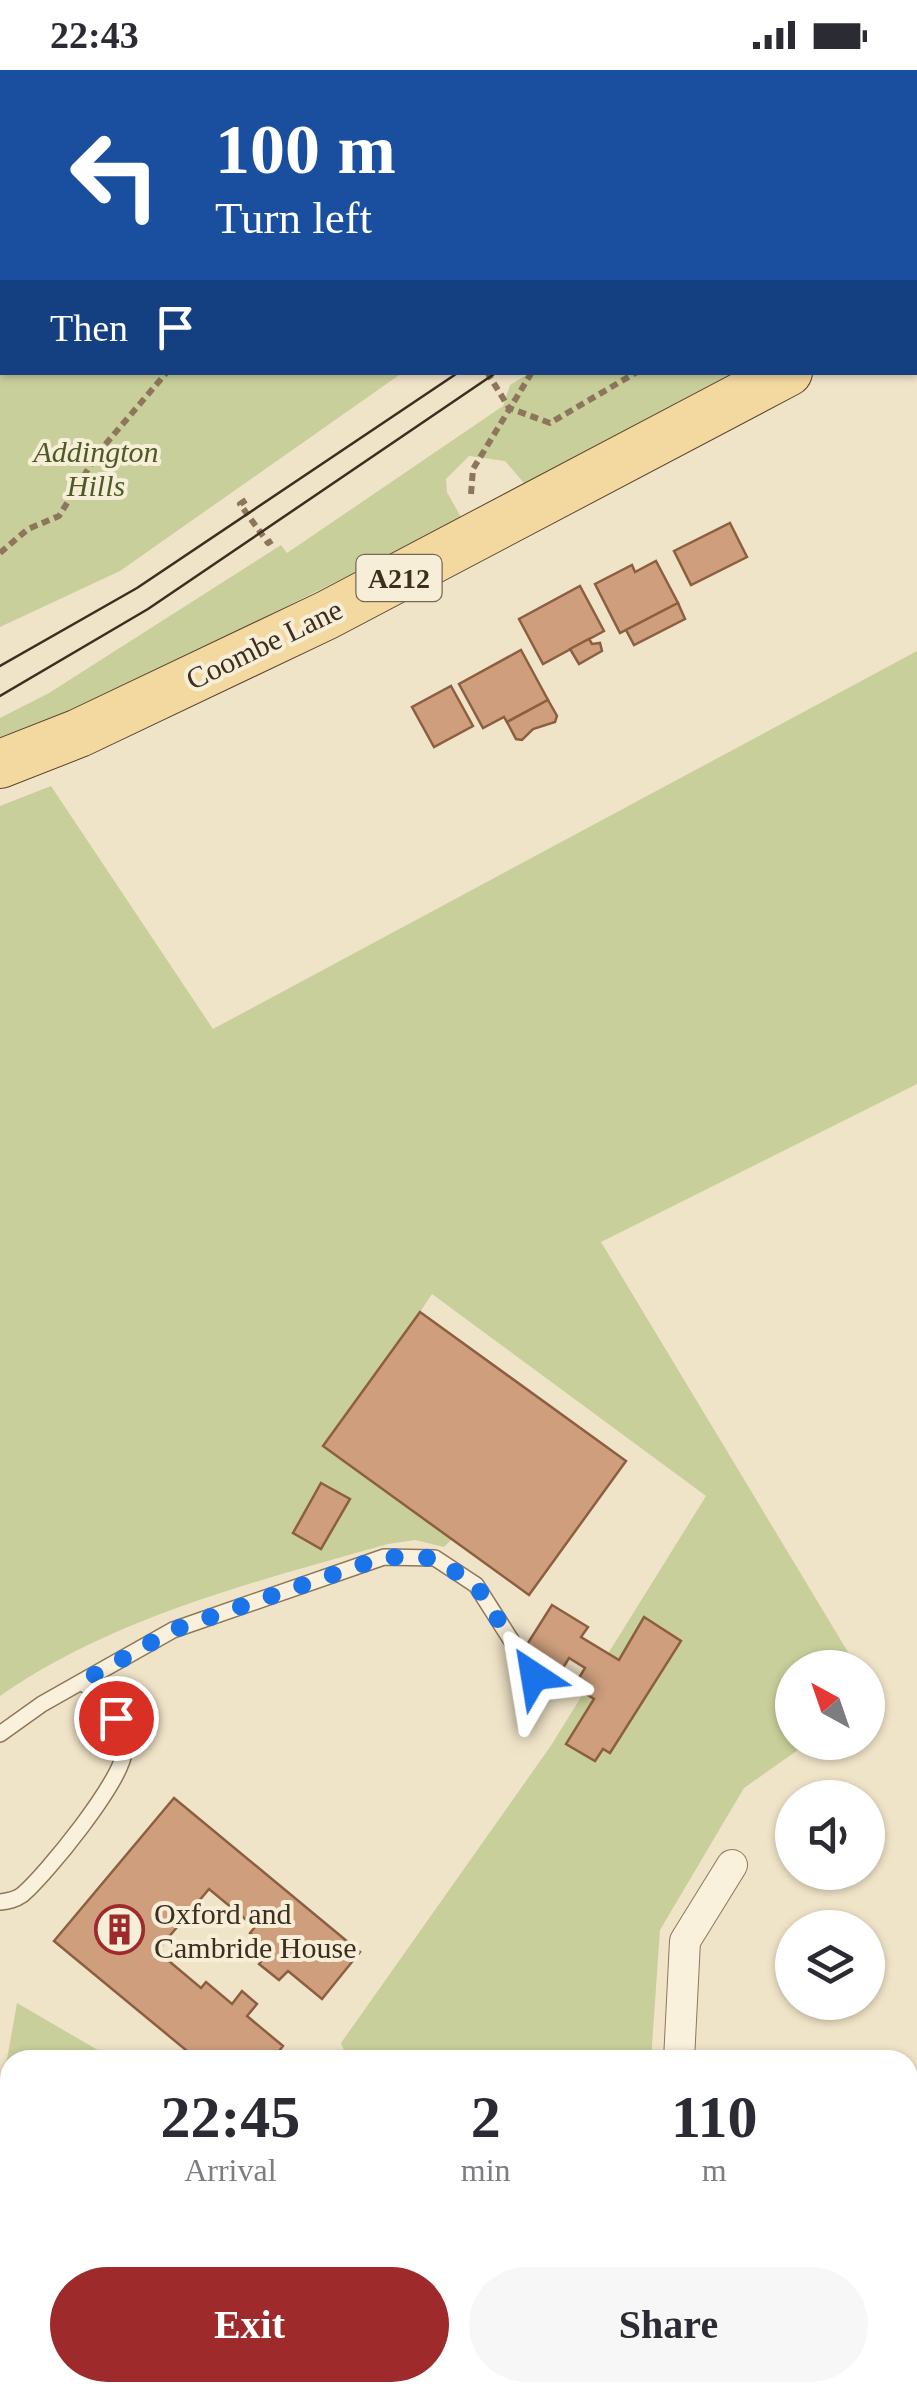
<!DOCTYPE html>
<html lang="en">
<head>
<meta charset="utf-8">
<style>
	:root { --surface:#fff; --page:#f7f7f7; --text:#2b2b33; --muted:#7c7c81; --accent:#9e2a2b }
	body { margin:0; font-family:"Times New Roman",serif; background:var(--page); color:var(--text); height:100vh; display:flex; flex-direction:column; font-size:38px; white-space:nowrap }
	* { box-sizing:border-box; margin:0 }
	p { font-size:32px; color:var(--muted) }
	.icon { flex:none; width:55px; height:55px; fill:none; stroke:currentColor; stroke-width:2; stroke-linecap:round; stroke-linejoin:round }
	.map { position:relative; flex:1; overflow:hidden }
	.drawer { position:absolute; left:0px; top:1980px; width:918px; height:352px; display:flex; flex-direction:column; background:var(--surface); border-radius:30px 30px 0 0; box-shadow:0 2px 8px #0004 }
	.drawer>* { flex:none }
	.hud { position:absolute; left:0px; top:0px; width:918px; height:305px; box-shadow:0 2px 8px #0004; background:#1a4fa0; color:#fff; overflow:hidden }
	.needle { width:65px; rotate:320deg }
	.fabs { position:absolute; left:775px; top:1580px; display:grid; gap:20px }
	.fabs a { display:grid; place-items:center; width:110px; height:110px; border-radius:50%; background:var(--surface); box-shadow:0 2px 8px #0004; font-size:50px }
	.pin { position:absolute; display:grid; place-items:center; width:85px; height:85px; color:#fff; margin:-42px; border:5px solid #fff; border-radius:50%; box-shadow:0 2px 10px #0007 }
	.me { position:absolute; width:110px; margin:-55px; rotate:327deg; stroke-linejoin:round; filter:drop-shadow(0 0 8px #0008) }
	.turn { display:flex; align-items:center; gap:35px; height:210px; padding:0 50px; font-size:45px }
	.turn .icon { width:130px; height:130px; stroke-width:2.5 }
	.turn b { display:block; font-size:70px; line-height:85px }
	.then { display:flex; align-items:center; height:95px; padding:0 50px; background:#0003; gap:20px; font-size:38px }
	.eta { display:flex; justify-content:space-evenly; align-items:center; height:170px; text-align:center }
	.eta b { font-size:60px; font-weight:600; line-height:70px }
	.button { display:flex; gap:20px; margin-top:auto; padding:20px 50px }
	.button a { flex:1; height:115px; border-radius:60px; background:var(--accent); color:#fff; font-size:40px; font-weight:600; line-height:115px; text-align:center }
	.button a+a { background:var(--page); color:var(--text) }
	.status { display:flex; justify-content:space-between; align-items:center; height:70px; padding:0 50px; background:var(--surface); direction:ltr }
	.status svg { height:28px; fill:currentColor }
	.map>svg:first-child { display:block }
</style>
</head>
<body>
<div class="status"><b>22:43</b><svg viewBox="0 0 49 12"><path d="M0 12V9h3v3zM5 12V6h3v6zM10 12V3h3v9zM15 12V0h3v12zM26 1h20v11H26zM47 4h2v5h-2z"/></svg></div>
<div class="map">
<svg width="917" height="2331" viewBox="0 0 917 2331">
	<rect width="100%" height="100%" fill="#f0e4c8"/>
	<g fill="#c9cf9b">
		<path d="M 0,0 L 866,0 L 2,2 L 2,302 L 402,303 L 120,501 L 0,557 Z"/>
		<path d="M 530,303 L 753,303 L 530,420 L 505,391 L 469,386 L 446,409 L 447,422 L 462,449 L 106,626 L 0,670 L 0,648 L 49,623 L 281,475 L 287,483 L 503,336 L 510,315 Z"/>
		<path d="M 917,581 L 917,1014 L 601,1172 L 857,1597 L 792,1598 L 792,1672 L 808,1673 L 744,1718 L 660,1860 L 651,1990 L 348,1990 L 341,1973 L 550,1677 L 706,1426 L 432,1224 L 420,1242 L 452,1469 L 444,1477 L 415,1470 L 388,1474 C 257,1511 113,1547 0,1626 L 0,736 L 51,716 L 213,959 Z"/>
		<path d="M 17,1933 L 115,1990 L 10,1990 L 10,2047 L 1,2023 Z"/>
		<path d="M 750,2322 L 753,2331 L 115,2331 L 112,2323 Z"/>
	</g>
	<g fill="#cf9f7d" stroke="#8d5f41" stroke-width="2.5">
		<path d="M 730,453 L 747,487 L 691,515 L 674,481 Z"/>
		<path d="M 656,491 L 678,533 L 620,563 L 595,514 L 632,495 L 635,502 Z"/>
		<path d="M 580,516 L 604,561 L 543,594 L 519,549 Z"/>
		<path d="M 678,533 L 685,549 L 634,575 L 626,560 Z"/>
		<path d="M 589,569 L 592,574 L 600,573 L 602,581 L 579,594 L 570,579 Z"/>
		<path d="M 521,580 L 548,630 L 507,652 L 504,647 L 483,658 L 459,614 Z"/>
		<path d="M 451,616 L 473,656 L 434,677 L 412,637 Z"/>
		<path d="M 548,630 L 557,646 L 555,652 L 533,659 L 522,670 L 516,669 L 507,652 Z"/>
		<path d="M 420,1242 L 626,1391 L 529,1525 L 323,1376 Z"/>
		<path d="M 321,1413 L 350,1429 L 321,1479 L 293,1463 Z"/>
		<path d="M 552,1535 L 588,1557 L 581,1567 L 619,1590 L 644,1547 L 681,1571 L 610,1683 L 603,1679 L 595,1691 L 566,1674 L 594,1629 L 574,1616 L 585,1598 L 569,1588 L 563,1598 L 526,1576 Z"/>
		<path d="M 174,1728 L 360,1882 L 322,1929 L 288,1901 L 279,1910 L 259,1894 L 271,1880 L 250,1863 L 255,1857 L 209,1819 L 157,1881 L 201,1918 L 206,1912 L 232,1934 L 242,1921 L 257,1934 L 247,1946 L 283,1976 L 272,1990 L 198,1990 L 54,1871 Z"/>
		<path d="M 4,2226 L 10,2231 L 10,2298 L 0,2290 L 0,2231 Z"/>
	</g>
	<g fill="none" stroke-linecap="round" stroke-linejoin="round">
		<defs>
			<g id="service">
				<path d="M 0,1664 L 42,1634 L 173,1560 L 384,1487 L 435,1488 L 476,1515 L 534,1606"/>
				<path d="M 0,1832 C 8,1831 15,1830 22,1825 C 45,1806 124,1709 124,1681 C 125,1651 104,1629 82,1612"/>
			</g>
			<g id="minor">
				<path d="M 743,2 L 746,0"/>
				<path d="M 679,1990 L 685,1871 L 732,1795"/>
				<path d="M 774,2322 L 777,2331"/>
			</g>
			<g id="primary">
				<path d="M 915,234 L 917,233"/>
				<path d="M 0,694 L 79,663 L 327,545 L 788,302"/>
			</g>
		</defs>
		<use href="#service" stroke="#8d765c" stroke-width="18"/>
		<use href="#minor" stroke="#8d765c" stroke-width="32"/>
		<use href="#primary" stroke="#5b4430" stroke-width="50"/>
		<g stroke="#8d765c" stroke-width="6" stroke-dasharray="8 5" stroke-linecap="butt">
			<path d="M 252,0 L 254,2"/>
			<path d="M 294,2 L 295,0"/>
			<path d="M 915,142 L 917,141"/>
			<path d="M 487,302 L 509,338 L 550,353 L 637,302"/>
			<path d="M 471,424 L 473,399 L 532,302"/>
			<path d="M 246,430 L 240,434 L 268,473 L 276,468"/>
			<path d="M 0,483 L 28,459 L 59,446 L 98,383 L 167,302"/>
		</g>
		<use href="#service" stroke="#faf1dc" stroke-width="15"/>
		<use href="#minor" stroke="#faf1dc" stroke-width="30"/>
		<use href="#primary" stroke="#f3d9a0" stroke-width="48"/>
		<g stroke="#3d2e20" stroke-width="2.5">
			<path d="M 915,5 L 917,4"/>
			<path d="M 915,32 L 917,30"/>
			<path d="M 0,596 L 137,518 L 459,302"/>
			<path d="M 0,626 L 148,539 L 497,302"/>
		</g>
	</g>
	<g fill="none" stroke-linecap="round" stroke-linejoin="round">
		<path stroke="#1a73e8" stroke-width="18" stroke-dasharray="0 32.4" d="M 116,1648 L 106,1632 L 82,1612 L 173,1560 L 384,1487 L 434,1488 L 476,1515 L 534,1606"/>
	</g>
	<defs>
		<symbol id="building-ring" viewBox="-11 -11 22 22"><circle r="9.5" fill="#f7eed8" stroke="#9e2a2b" stroke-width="1.5"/><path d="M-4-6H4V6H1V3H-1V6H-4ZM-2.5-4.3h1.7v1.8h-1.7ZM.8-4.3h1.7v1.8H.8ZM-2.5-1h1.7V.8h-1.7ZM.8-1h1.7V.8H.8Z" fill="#9e2a2b"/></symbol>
	</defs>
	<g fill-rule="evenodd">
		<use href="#building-ring" x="92" y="1832" width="55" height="55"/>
	</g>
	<g text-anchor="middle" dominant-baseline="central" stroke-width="8" stroke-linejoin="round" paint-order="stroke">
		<rect fill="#f7eed8" stroke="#756857" stroke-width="2.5" x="356.5" y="485" width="85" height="46" rx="8"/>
		<g font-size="28" font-weight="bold" fill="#3d2e20">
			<text x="399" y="508">A212</text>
		</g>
		<g font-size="30" font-style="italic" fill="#4d5a26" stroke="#f7eed8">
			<text x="96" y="381">Addington<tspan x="96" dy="34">Hills</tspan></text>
		</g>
		<g font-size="30" fill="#3d2e20" stroke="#f7eed8">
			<text transform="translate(264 574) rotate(-26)">Coombe Lane</text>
		</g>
		<g font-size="30" fill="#3d2e20" stroke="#f7eed8" text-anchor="start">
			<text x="154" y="1843">Oxford and<tspan x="154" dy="34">Cambride House</tspan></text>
		</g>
	</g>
</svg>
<div class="fabs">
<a><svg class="needle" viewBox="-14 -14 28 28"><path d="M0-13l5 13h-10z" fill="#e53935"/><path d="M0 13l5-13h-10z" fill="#7c7c81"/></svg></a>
<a><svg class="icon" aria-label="sound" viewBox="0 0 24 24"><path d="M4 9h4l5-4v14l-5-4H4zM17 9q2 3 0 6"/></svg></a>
<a><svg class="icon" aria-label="layers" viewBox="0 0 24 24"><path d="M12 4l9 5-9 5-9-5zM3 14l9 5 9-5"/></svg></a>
</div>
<div class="pin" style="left:116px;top:1648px;background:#d93025"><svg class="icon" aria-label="arrive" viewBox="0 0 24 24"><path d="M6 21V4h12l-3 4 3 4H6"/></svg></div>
<svg class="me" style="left:534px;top:1606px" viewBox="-20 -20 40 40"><path d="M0-17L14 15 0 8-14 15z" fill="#1a73e8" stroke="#fff" stroke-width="4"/></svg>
<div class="hud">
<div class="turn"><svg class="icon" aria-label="left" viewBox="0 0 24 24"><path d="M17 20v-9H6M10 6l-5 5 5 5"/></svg><div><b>100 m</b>Turn left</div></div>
<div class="then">Then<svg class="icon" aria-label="arrive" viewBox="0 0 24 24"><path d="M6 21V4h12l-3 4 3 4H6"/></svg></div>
</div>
<section class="drawer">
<div class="eta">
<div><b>22:45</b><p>Arrival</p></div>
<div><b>2</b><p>min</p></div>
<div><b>110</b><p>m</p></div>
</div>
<div class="button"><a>Exit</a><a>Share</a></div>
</section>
</div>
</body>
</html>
